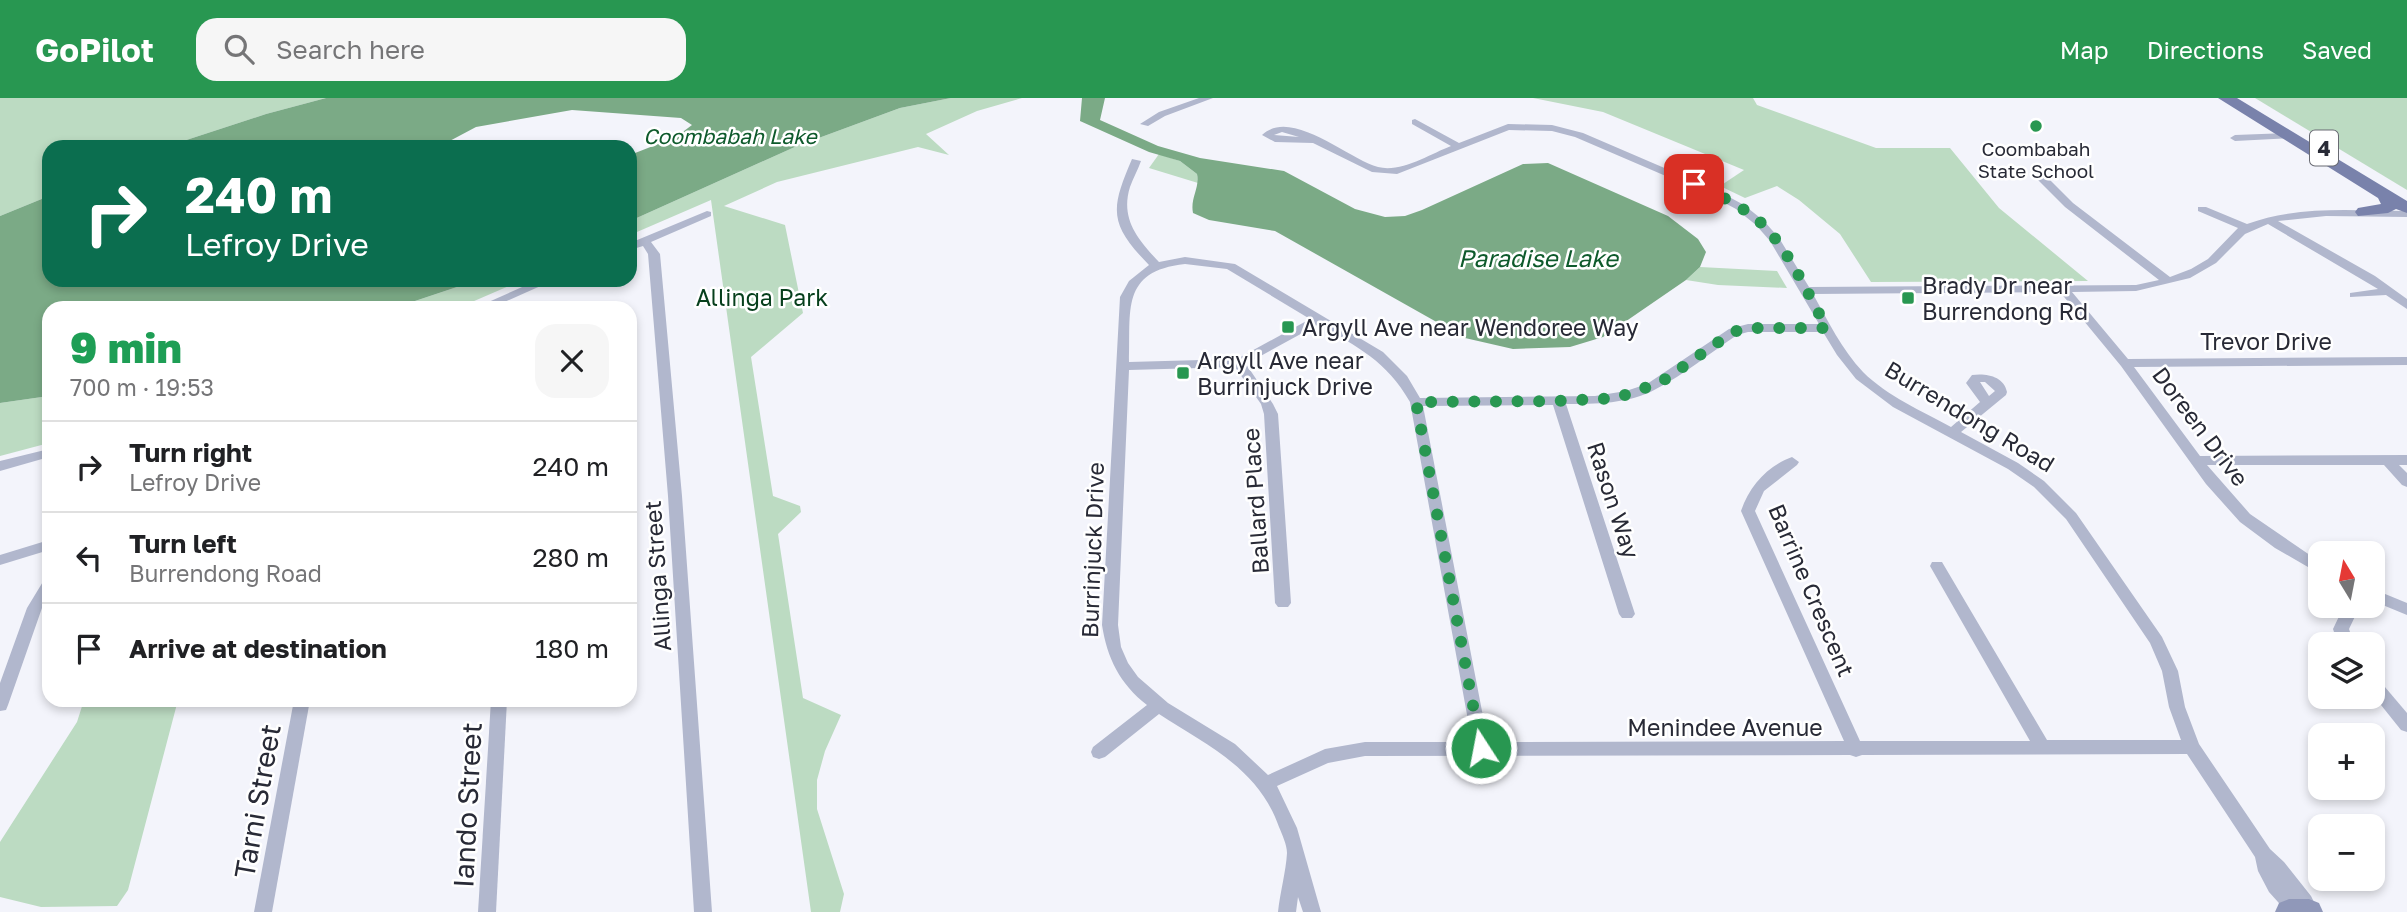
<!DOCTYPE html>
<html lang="en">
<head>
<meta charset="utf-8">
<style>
	:root { --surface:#fff; --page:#f6f6f6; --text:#202124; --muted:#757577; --line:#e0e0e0; --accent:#289751 }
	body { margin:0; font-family:"Golos Text",sans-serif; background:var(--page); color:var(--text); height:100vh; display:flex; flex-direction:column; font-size:26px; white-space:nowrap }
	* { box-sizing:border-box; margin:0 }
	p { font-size:23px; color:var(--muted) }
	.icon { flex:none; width:38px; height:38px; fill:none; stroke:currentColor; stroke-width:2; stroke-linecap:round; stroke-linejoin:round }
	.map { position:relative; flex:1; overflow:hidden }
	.panel { position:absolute; left:42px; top:203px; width:595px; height:406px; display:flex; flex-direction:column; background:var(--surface); border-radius:21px; box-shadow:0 4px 10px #0003 }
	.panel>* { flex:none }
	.top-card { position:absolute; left:42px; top:42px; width:595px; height:147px; border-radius:21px; box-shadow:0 4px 10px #0003; background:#0b6e4f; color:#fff; overflow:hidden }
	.needle { width:46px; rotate:350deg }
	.controls { position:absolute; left:2308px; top:443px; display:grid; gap:14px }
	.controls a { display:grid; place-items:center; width:77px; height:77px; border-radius:14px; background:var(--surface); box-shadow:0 4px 10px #0003; font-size:35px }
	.pin { position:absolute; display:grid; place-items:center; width:60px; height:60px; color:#fff; margin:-30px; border-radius:14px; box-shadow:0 4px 10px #0006 }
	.me { position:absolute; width:77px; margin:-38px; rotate:349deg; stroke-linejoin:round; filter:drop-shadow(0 0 5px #0008) }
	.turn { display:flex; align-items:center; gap:24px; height:147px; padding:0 28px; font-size:32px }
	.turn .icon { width:91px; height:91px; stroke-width:2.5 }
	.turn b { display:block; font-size:49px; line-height:60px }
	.round { display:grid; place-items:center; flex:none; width:74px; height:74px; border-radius:21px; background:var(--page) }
	.headline { display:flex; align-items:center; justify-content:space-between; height:119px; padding:0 28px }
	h1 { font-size:42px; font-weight:800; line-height:52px; color:#1e9e55 }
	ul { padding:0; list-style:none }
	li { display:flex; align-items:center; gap:21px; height:91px; padding:0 28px; border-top:2px solid var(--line) }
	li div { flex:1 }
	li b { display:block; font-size:26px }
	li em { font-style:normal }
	header { display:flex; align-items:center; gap:42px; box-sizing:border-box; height:98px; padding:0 35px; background:var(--accent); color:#fff }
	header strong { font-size:33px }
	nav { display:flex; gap:38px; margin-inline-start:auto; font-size:24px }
	.search { width:490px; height:63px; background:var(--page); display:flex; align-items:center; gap:18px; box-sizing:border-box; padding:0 24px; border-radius:21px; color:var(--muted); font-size:26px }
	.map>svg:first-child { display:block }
</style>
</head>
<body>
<header>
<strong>GoPilot</strong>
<div class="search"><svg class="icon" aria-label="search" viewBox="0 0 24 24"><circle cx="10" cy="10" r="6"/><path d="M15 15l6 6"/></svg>Search here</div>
<nav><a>Map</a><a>Directions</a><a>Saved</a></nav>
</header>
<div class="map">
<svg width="2407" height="814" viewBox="0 0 2407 814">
	<rect width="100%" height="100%" fill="#f3f4fb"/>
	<g fill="#bcdbc2">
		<path d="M 0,0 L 326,0 L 266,16 L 165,49 L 49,49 L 49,98 L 0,118 Z"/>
		<path d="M 951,0 L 1022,0 L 977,13 L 926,36 L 949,57 L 918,49 L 777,84 L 724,108 L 785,127 L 803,215 L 751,259 L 773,398 L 800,408 L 801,414 L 778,436 L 803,600 L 841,617 L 825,653 L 817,682 L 817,711 L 844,796 L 840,814 L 811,814 L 711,102 L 630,137 L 630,123 L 797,48 L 900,10 Z"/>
		<path d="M 1533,0 L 1753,0 L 1757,7 L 1876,50 L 1950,50 L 1999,110 L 2088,183 L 1871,184 L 1840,136 L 1799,102 L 1777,88 L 1745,100 L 1720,88 L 1744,72 L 1603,14 Z"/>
		<path d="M 2255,0 L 2407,0 L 2407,92 Z"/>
		<path d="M 1159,56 L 1180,63 L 1197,76 L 1198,85 L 1149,70 Z"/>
		<path d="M 1700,169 L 1777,173 L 1787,190 L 1718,187 L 1686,182 Z"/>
		<path d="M 478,182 L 523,182 L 458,210 L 394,210 Z"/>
		<path d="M 49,298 L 49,345 L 0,358 L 0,305 Z"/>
		<path d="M 84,602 L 178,602 L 128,792 L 117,808 L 41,809 L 0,799 L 0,744 L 77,624 Z"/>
	</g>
	<g fill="#7baa86">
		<path d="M 326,0 L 951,0 L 900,10 L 797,48 L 630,123 L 630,57 L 676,39 L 692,27 L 681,20 L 572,12 L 476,29 L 444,46 L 444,49 L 165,49 L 266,16 Z"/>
		<path d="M 1082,0 L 1105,0 L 1100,22 L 1158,48 L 1200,60 L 1284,73 L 1355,111 L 1385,119 L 1405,118 L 1422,112 L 1523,66 L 1548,65 L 1668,118 L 1698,141 L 1706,154 L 1700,169 L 1686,182 L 1603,239 L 1570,249 L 1513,251 L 1465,240 L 1275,133 L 1209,122 L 1193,115 C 1190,100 1200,90 1197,76 L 1180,63 L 1149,54 L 1080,23 Z"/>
		<path d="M 49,98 L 49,182 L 478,182 L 394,210 L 49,210 L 49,298 L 0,305 L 0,118 Z"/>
	</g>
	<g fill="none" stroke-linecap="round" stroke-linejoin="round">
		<g fill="#b1b7cd" fill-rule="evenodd">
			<path d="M 1199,0 L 1213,0 L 1165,18 L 1148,28 L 1140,26 L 1159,14 Z"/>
			<path d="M 1415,21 L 1459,45 L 1508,26 L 1552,27 L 1583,35 L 1718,93 L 1744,107 L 1764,123 L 1779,140 L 1809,189 L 2136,187 L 2159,182 L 2065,109 L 2037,81 L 2036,79 L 2041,76 L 2045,77 L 2073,105 L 2170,179 L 2191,171 L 2208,161 L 2238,130 L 2198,113 L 2198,109 L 2206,109 L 2247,126 C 2299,107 2353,113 2407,113 L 2407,119 L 2326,118 L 2278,123 L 2375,178 L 2407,201 L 2407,211 L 2386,197 L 2350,199 L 2350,195 L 2378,191 L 2268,126 L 2245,136 L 2216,165 L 2190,180 L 2136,193 L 2072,194 L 2128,261 L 2407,259 L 2407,267 L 2134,269 L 2200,358 L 2407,357 L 2407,367 L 2399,367 L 2407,375 L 2407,389 L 2402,387 L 2384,367 L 2207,367 L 2250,416 L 2320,464 L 2320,476 L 2275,450 L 2240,424 L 2206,386 L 2121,268 L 2060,194 L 1813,196 C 1828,223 1842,252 1863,274 C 1887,298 1922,313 1951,329 L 1980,304 L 1966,285 L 1972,277 C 1986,275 2004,278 2007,294 L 2006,297 L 1961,334 L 2018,365 L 2044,383 L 2076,415 L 2162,539 L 2178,573 L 2185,609 L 2199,646 L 2270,751 L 2284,764 L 2311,798 L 2314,804 L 2309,814 L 2287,814 L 2269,794 L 2258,773 L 2255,759 L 2187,656 L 1862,657 L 1856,659 L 1850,657 L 1365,658 L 1328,665 L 1277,688 L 1297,730 L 1321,814 L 1303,814 L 1298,799 L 1296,814 L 1278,814 C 1280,795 1286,773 1287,755 C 1287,747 1282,736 1279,729 C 1259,671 1207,647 1159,616 L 1105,659 L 1099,661 L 1093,659 L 1091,654 L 1093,649 L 1147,607 C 1120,586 1107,560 1102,527 L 1120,199 L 1129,183 L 1149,167 C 1109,126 1110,112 1132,61 L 1141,63 C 1138,72 1133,80 1130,89 C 1120,121 1138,142 1159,164 L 1185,159 L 1235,166 L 1383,254 L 1407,278 L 1420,300 L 1595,298 L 1626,293 L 1647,286 L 1729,231 L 1748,226 L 1819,226 L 1770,143 L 1756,127 L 1736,111 L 1710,97 L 1575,39 L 1552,33 L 1509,32 L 1397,76 L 1372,74 L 1313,45 L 1275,44 L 1262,37 C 1291,9 1348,61 1378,69 C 1401,75 1430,56 1451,48 L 1412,26 L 1412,22 ZM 1282,34 L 1299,39 L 1274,37 ZM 1185,166 L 1227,171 L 1310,221 L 1237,261 L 1129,264 C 1131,213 1120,173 1185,166 ZM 1319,226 C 1358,250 1386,262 1410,304 L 1472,644 L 1365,644 L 1325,651 L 1268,677 L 1235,646 L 1168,605 L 1138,579 L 1128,565 L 1121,549 L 1118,527 L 1129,272 L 1235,269 L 1261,306 L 1264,316 L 1275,505 L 1278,509 L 1288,509 L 1291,505 L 1278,316 L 1273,306 L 1246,266 ZM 1748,234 L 1823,234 L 1837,257 L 1856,281 L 1893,309 L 2008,371 L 2034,389 L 2066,421 L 2150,545 L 2162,573 L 2169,609 L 2181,642 L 2047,642 L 1942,464 L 1932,464 L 1930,468 L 2030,643 L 1860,643 L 1755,413 L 1764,393 L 1797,367 L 1799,364 L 1792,359 C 1767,368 1749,389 1741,413 L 1844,643 L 1488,644 L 1423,308 L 1553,307 L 1619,516 L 1622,520 L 1632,520 L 1635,516 L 1566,306 C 1595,306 1629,306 1656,291 C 1684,277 1711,254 1737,237 ZM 1980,284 L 1985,284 L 1995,293 L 1989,298 Z"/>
			<path d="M 2288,35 L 2292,36 L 2292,40 L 2235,43 L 2230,40 L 2235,37 Z"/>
			<path d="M 707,113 L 711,114 L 711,118 L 651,144 L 660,156 L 682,398 L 712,814 L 694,814 L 668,398 L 648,156 L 643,148 L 630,152 L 630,145 Z"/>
			<path d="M 538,182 L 554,182 L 491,210 L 475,210 Z"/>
			<path d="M 49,351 L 49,359 L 0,373 L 0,363 Z"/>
			<path d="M 49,442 L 49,452 L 0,467 L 0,457 Z"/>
			<path d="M 49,481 L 49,499 L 42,510 L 8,607 L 6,612 L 0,613 L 0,585 L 27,510 L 44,482 Z"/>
			<path d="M 2373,491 L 2407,505 L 2407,517 L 2373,503 Z"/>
			<path d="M 2344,508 L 2360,508 L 2349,531 L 2354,546 L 2338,546 L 2333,531 Z"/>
			<path d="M 2373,580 L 2379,582 L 2407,615 L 2407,634 L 2401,632 L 2373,597 Z"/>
			<path d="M 294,602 L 310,602 L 272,814 L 254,814 Z"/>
			<path d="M 491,602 L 507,602 L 496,814 L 478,814 Z"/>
		</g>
		<path fill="#9098b9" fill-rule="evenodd" d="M 2289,801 L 2309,801 L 2319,805 L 2323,814 L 2275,814 L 2279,805 Z"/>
		<path fill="#7982ab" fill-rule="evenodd" d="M 2218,0 L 2237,0 L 2407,103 L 2407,115 L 2396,111 L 2388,115 L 2358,118 L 2355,114 L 2358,110 L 2381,106 L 2378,100 Z"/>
	</g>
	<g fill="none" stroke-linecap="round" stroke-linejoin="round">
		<path stroke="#289751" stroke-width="12" stroke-dasharray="0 21.6" d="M 1481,650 L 1416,304 L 1558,303 L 1617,300 L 1661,284 L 1733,234 L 1748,230 L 1827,230 C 1807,195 1789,151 1760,124 C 1741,107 1717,96 1694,86"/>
	</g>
	<g fill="#289751" stroke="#fff" stroke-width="2.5">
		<circle cx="2036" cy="28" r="7"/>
		<rect x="1901" y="193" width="14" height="14" rx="3.5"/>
		<rect x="1281" y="222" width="14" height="14" rx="3.5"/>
		<rect x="1176" y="268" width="14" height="14" rx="3.5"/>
	</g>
	<g text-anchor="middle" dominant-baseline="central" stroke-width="5" stroke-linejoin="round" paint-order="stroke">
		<g font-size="19" fill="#282a36" stroke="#fff">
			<text x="2036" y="50">Coombabah<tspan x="2036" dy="22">State School</tspan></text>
		</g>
		<g font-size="21" font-style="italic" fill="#0e5a2c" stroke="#fff">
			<text x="730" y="38">Coombabah Lake</text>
		</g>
		<rect fill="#fff" stroke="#686a72" stroke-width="2" x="2310" y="32.5" width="28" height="35" rx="5"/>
		<g font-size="21" font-weight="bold" fill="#282a36">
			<text x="2324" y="50">4</text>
		</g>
		<g font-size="23" fill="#282a36" stroke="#fff" text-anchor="start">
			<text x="1922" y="187">Brady Dr near<tspan x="1922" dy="26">Burrendong Rd</tspan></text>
			<text x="1302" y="229">Argyll Ave near Wendoree Way</text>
			<text x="1197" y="262">Argyll Ave near<tspan x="1197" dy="26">Burrinjuck Drive</tspan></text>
		</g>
		<g font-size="23" fill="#063f1c" stroke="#fff">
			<text x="762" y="199">Allinga Park</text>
		</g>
		<g font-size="23" fill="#282a36" stroke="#fff">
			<text x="2266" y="243">Trevor Drive</text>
			<text transform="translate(1970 318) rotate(31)">Burrendong Road</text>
			<text transform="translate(2201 328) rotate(53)">Doreen Drive</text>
			<text transform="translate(1614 402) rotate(72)">Rason Way</text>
			<text transform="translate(1255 403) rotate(-94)">Ballard Place</text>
			<text transform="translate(1092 452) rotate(-88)">Burrinjuck Drive</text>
			<text transform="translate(657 478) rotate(-94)">Allinga Street</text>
			<text transform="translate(1812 492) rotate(67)">Barrine Crescent</text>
			<text x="1725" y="629">Menindee Avenue</text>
		</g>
		<g font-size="24" font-style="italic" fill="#0e5a2c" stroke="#fff">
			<text x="1538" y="159">Paradise Lake</text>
		</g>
		<g font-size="28" fill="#282a36" stroke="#fff">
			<text transform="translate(257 703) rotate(-80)">Tarni Street</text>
			<text transform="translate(467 707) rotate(-87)">Iando Street</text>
		</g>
	</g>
</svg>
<div class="controls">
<a><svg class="needle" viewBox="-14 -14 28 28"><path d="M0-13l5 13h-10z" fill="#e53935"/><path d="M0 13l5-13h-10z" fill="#757577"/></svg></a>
<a><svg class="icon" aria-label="layers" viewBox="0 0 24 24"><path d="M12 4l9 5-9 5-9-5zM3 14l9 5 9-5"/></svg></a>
<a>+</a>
<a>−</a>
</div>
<div class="pin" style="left:1694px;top:86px;background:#d93025"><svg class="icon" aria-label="arrive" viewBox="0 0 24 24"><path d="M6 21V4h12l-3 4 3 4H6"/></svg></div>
<svg class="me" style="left:1481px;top:650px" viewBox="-20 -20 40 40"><circle r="17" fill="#289751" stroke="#fff" stroke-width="3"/><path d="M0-11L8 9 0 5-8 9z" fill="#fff"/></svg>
<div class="top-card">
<div class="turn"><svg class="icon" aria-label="right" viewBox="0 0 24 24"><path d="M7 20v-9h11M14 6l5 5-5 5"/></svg><div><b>240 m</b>Lefroy Drive</div></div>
</div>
<section class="panel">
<div class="headline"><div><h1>9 min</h1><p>700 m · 19:53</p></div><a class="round"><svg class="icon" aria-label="close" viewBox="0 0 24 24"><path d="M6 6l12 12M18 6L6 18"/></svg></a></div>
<ul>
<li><svg class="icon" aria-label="right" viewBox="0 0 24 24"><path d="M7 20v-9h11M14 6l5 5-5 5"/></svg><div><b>Turn right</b><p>Lefroy Drive</p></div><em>240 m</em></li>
<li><svg class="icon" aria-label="left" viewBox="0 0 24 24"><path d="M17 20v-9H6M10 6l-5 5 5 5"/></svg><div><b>Turn left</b><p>Burrendong Road</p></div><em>280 m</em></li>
<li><svg class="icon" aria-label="arrive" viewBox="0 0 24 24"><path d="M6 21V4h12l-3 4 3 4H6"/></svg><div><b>Arrive at destination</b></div><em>180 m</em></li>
</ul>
</section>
</div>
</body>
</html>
